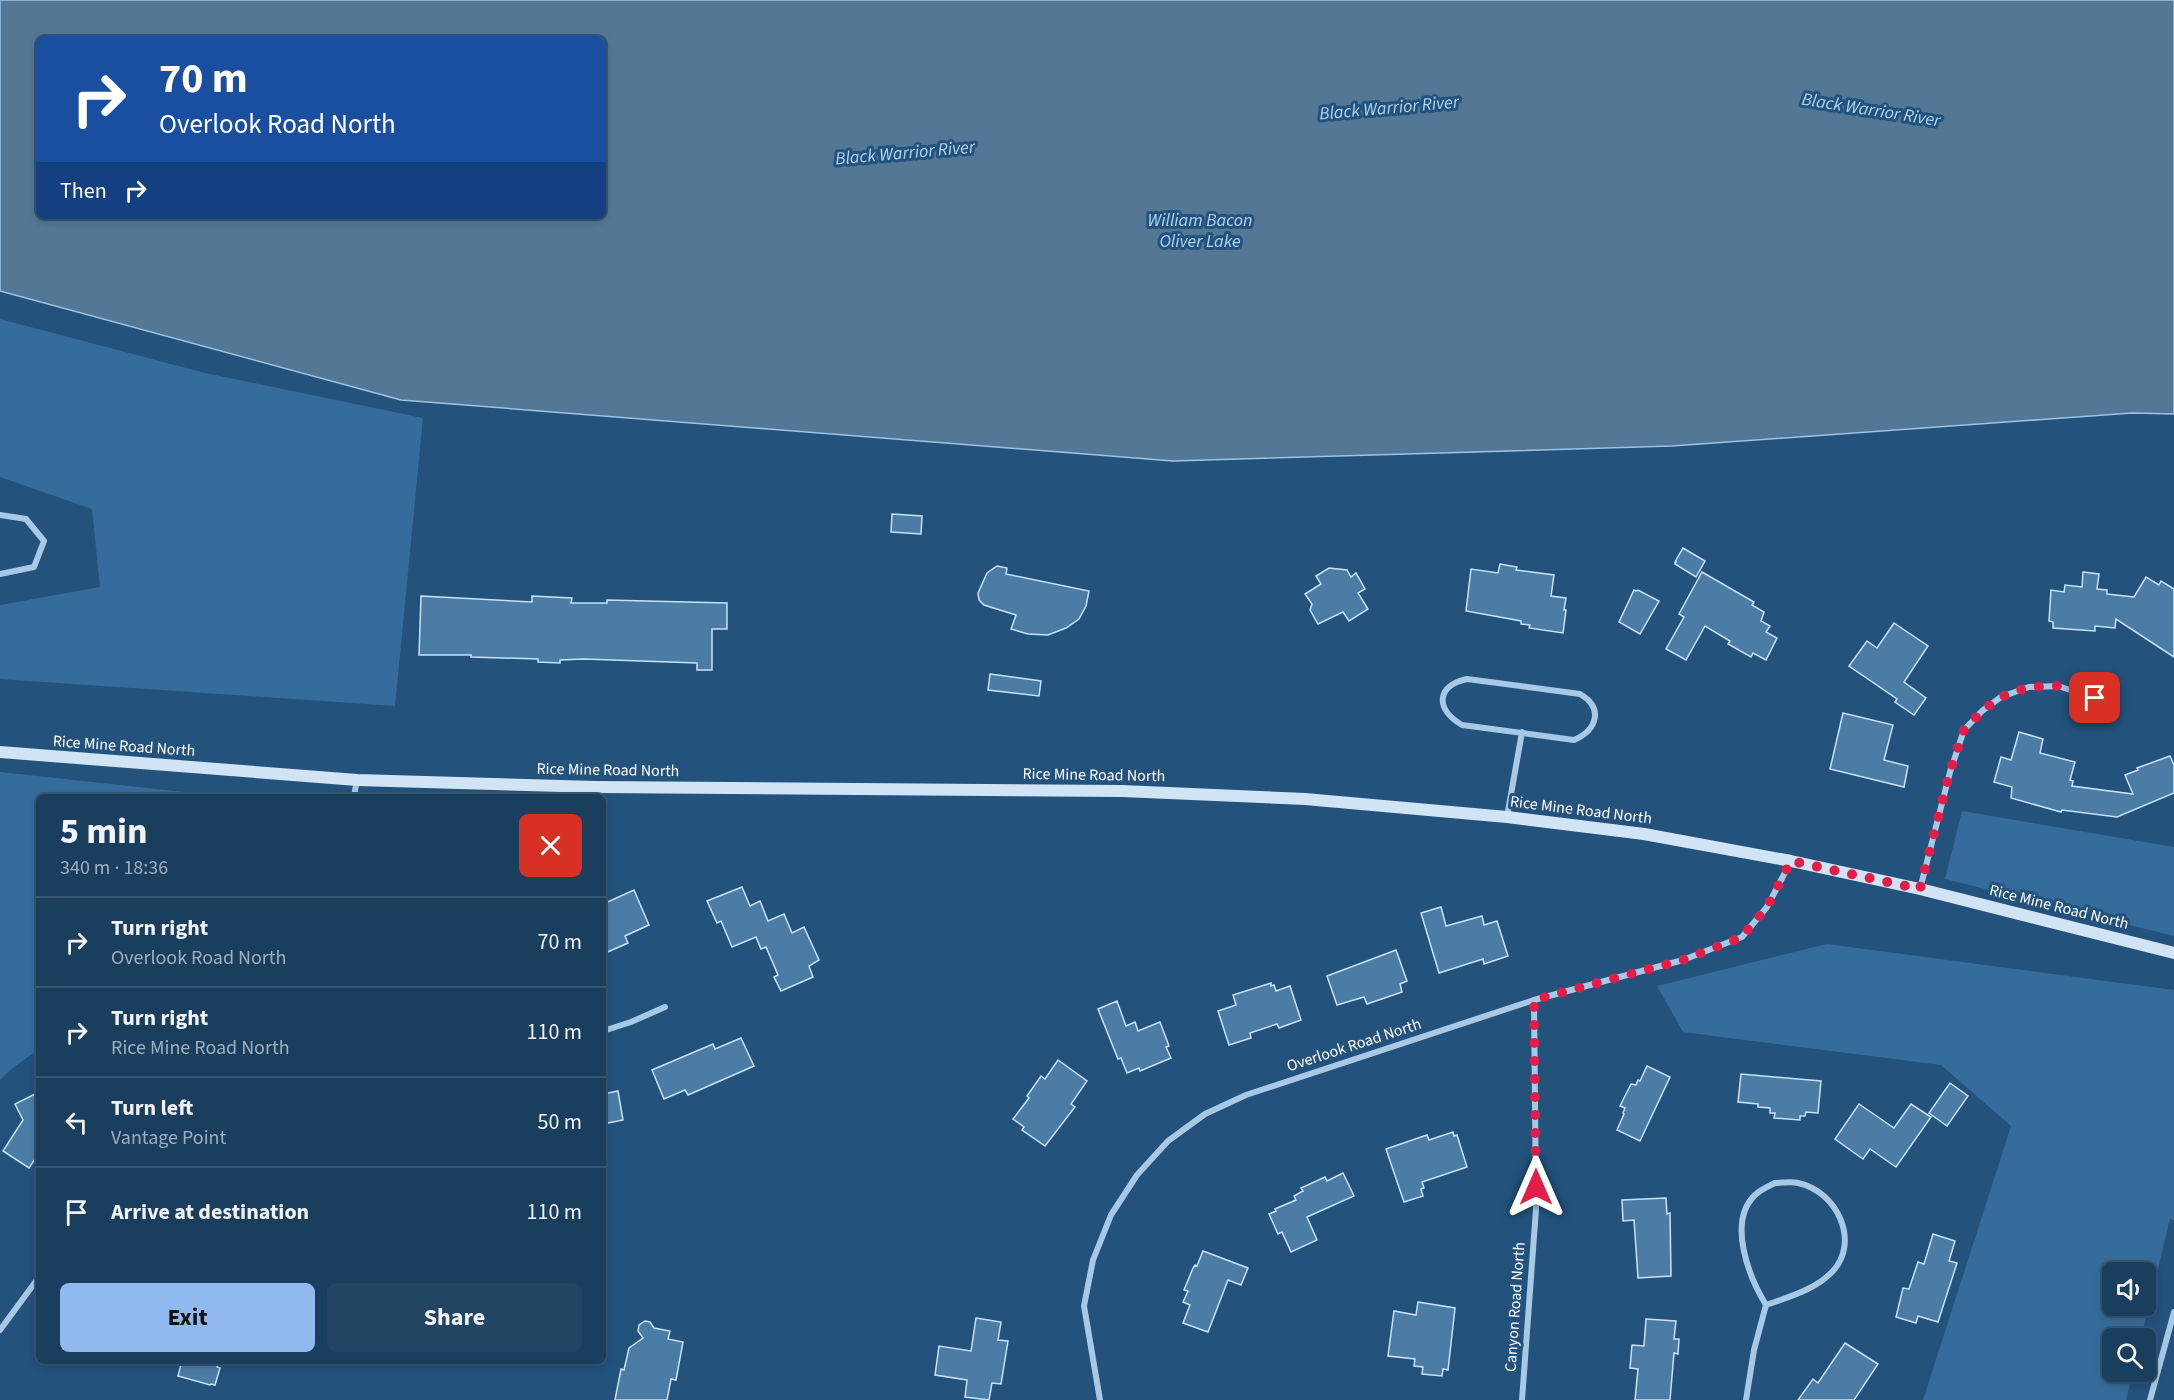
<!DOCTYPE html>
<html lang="en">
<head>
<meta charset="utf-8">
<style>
	:root { --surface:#1a3e5e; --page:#234564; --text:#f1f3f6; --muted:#9faebc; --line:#385773; --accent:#90b9f0 }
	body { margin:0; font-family:"Source Sans 3",sans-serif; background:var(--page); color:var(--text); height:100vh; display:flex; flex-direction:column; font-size:22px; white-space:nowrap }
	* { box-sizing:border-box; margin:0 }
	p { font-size:20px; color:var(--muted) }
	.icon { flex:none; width:33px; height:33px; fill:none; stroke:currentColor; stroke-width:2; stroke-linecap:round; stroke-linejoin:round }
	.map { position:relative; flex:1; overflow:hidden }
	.details { position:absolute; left:36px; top:794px; width:570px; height:570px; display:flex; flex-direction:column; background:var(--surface); border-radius:9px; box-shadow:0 3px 9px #0003,0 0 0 2px var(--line) }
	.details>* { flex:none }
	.banner { position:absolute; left:36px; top:36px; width:570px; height:183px; border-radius:9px; box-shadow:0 3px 9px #0003,0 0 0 2px var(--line); background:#1a4fa0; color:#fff; overflow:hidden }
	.tools { position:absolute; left:2102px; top:1262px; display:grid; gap:12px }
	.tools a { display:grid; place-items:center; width:54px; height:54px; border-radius:9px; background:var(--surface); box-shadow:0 3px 9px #0003,0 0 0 2px var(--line); font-size:30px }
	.pin { position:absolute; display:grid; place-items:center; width:51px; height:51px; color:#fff; margin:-26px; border-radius:12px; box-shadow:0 3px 9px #0006 }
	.me { position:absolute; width:66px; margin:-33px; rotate:0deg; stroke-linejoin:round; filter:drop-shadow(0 0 4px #0008) }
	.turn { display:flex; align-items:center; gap:21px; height:126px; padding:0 24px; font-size:27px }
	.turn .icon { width:78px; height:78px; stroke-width:2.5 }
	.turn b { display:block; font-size:42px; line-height:51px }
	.then { display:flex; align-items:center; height:57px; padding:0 24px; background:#0003; gap:12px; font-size:22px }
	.round { display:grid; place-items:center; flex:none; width:63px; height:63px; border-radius:9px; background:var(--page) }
	.summary { display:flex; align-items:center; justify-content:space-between; height:102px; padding:0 24px }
	h1 { font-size:36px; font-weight:700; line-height:45px }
	.primary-button { display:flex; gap:12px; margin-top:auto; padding:12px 24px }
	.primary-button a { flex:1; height:69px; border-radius:9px; background:var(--accent); color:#111; font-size:24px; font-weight:700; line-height:69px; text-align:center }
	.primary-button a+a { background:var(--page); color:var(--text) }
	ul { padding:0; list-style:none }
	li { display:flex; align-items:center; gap:18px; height:90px; padding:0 24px; border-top:2px solid var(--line) }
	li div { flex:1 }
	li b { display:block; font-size:22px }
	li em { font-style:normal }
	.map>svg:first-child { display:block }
</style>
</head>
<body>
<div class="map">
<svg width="2174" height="1400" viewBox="0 0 2174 1400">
	<rect width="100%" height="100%" fill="#23527d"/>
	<g fill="#366c9b" fill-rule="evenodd">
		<path d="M 0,319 L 205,373 L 423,418 L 395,706 L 0,679 L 0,605 L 100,587 L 92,509 L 0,477 Z"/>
		<path d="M 0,772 L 221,796 L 39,796 L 39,1049 L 10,1070 L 0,1080 Z"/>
		<path d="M 1962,811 L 2174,847 L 2174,936 L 1945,879 Z"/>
		<path d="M 1827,944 L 2174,990 L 2174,1220 L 2170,1219 L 2141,1338 L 2112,1338 L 2112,1371 L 2133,1371 L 2126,1400 L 1923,1400 L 2011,1126 L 1941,1065 L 1683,1032 L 1657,986 ZM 2112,1272 L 2145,1272 L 2145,1305 L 2112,1305 Z"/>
	</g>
	<path fill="#547796" stroke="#9bc5e7" stroke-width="1.5" fill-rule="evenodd" d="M 0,0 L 2174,0 L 2174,414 L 2132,413 L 1672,446 L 1173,461 L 401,400 L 0,291 ZM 39,39 L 603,39 L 603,216 L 39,216 Z"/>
	<g fill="#4b7ca6" stroke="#cae1f5" stroke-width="1.5">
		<path d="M 892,514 L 922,516 L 921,534 L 891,532 Z"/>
		<path d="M 1683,548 L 1705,561 L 1696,577 L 1675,564 L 1676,562 L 1675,562 Z"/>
		<path d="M 1500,564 L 1517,567 L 1516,570 L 1554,575 L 1551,596 L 1566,598 L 1564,610 L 1566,610 L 1563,633 L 1529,628 L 1530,625 L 1521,624 L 1521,621 L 1466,611 L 1471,569 L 1498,573 Z"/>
		<path d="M 997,566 L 1007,568 L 1006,574 L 1089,591 L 1086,606 L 1079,619 L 1066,628 L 1048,635 L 1028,634 L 1011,629 L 1016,615 L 984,605 L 979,600 L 978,593 L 987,573 Z"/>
		<path d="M 1329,568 L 1347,570 L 1351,577 L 1356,573 L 1365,589 L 1358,593 L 1368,609 L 1349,621 L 1343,612 L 1318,624 L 1310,610 L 1312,604 L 1305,594 L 1321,584 L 1316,576 Z"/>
		<path d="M 1702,572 L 1754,602 L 1752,605 L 1764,612 L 1761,621 L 1770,626 L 1766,632 L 1777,638 L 1766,660 L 1753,653 L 1751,657 L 1728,644 L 1730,641 L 1705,626 L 1686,660 L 1666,649 L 1684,617 L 1679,614 Z"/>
		<path d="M 2083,572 L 2099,574 L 2097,589 L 2107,590 L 2107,594 L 2134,597 L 2146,577 L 2159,585 L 2161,581 L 2174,589 L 2174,657 L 2116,619 L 2115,628 L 2095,626 L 2095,631 L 2053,628 L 2053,622 L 2049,621 L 2051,590 L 2064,592 L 2065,585 L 2082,587 Z"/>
		<path d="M 1634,590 L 1636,591 L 1638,590 L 1659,601 L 1640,634 L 1619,622 Z"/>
		<path d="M 421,596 L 532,602 L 532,596 L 572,598 L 571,603 L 607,603 L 607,600 L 727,603 L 727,629 L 712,629 L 712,670 L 697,670 L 697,663 L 584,659 L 560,660 L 560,663 L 538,662 L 538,659 L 471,657 L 471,655 L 419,655 Z"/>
		<path d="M 1894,623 L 1928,646 L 1904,682 L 1926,698 L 1914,715 L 1895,702 L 1897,699 L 1849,666 L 1867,641 L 1877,648 Z"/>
		<path d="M 990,674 L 1041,681 L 1039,696 L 988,690 Z"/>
		<path d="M 1843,713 L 1893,725 L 1884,760 L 1908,766 L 1904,787 L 1830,769 Z"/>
		<path d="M 2019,732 L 2043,739 L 2040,753 L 2075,762 L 2070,780 L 2073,781 L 2072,786 L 2133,794 L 2125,775 L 2138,770 L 2137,768 L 2170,756 L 2174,765 L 2174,793 L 2117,817 L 2062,810 L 2061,812 L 2011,798 L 2012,787 L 1994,782 L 2001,757 L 2011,760 Z"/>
		<path d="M 742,887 L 750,906 L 760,901 L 768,921 L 784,914 L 792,933 L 804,927 L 819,960 L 809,966 L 813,977 L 781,991 L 774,977 L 778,975 L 766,947 L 761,949 L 756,937 L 732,947 L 721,921 L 717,923 L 707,901 Z"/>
		<path d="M 634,890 L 649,925 L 625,936 L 628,943 L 603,954 L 603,904 Z"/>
		<path d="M 1441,907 L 1446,926 L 1482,916 L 1484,925 L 1497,921 L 1508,956 L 1484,964 L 1483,959 L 1439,973 L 1421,913 Z"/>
		<path d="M 1396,950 L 1407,981 L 1400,984 L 1402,992 L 1367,1004 L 1364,997 L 1337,1005 L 1327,976 Z"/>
		<path d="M 1271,983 L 1271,986 L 1274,985 L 1276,991 L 1290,986 L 1301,1020 L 1279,1028 L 1277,1024 L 1250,1033 L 1251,1038 L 1229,1045 L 1218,1011 L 1236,1005 L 1233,995 Z"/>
		<path d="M 1117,1001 L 1126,1026 L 1135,1022 L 1138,1031 L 1160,1022 L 1169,1046 L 1166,1047 L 1171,1058 L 1140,1071 L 1139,1068 L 1127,1073 L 1121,1058 L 1118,1059 L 1098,1009 Z"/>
		<path d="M 741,1038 L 754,1066 L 688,1095 L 685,1090 L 664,1099 L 652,1070 L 713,1044 L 715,1049 Z"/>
		<path d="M 1058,1060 L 1087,1081 L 1071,1104 L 1075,1107 L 1045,1146 L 1022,1130 L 1024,1127 L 1013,1119 L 1029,1098 L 1027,1096 L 1041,1076 L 1045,1079 Z"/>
		<path d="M 1647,1066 L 1670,1077 L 1640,1141 L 1617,1130 L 1624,1114 L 1623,1113 L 1625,1108 L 1620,1106 L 1631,1084 L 1636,1085 L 1638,1080 L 1640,1081 Z"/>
		<path d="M 1741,1074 L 1821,1081 L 1818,1113 L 1806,1112 L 1805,1116 L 1800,1116 L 1800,1120 L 1774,1118 L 1775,1113 L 1770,1113 L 1770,1108 L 1758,1107 L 1758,1104 L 1738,1102 Z"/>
		<path d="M 1950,1083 L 1968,1096 L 1947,1126 L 1929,1113 Z"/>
		<path d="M 618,1091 L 623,1120 L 603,1124 L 603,1094 Z"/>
		<path d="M 39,1092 L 39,1153 L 29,1168 L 3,1151 L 23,1120 L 15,1104 Z"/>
		<path d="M 1859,1104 L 1894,1128 L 1911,1104 L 1931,1117 L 1896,1167 L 1870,1149 L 1863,1159 L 1835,1139 Z"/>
		<path d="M 1453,1132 L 1454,1136 L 1457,1135 L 1467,1167 L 1422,1182 L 1424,1188 L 1421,1189 L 1423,1196 L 1404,1202 L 1386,1149 L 1427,1135 L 1429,1140 Z"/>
		<path d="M 1343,1173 L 1354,1196 L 1307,1217 L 1317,1240 L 1291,1252 L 1282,1232 L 1278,1234 L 1269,1214 L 1276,1211 L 1275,1209 L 1296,1200 L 1294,1196 L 1303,1191 L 1301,1188 L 1325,1177 L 1327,1181 Z"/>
		<path d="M 1666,1198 L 1667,1214 L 1670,1213 L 1671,1276 L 1638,1278 L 1634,1220 L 1623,1221 L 1622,1200 Z"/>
		<path d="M 1933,1234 L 1955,1241 L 1949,1261 L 1957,1263 L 1938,1322 L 1918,1316 L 1916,1323 L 1896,1317 L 1903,1288 L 1909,1289 L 1918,1262 L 1924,1264 Z"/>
		<path d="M 1203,1251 L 1248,1268 L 1241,1285 L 1228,1280 L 1208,1332 L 1183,1323 L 1190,1305 L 1183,1302 L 1188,1291 L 1184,1290 L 1193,1268 L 1195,1265 L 1197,1266 Z"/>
		<path d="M 1418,1302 L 1455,1308 L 1448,1370 L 1443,1369 L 1442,1376 L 1422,1374 L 1423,1367 L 1414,1366 L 1415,1359 L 1388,1356 L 1394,1311 L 1416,1315 Z"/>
		<path d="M 976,1318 L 1001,1322 L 998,1340 L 1008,1341 L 1001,1384 L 992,1383 L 989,1400 L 965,1397 L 967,1380 L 935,1375 L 939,1346 L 971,1351 Z"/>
		<path d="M 1646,1319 L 1676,1321 L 1674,1339 L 1679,1339 L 1678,1354 L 1674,1353 L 1670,1400 L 1635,1400 L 1638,1369 L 1630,1368 L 1632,1345 L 1644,1346 Z"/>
		<path d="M 645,1321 L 650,1322 L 654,1328 L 670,1331 L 668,1339 L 683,1342 L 676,1380 L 671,1379 L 667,1400 L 615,1400 L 621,1369 L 624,1370 L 629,1348 L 643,1338 L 638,1331 L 639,1325 Z"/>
		<path d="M 1845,1343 L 1878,1364 L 1854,1400 L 1798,1400 L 1813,1379 L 1818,1383 Z"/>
		<path d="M 182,1360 L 219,1360 L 217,1367 L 220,1368 L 215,1385 L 211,1384 L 210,1385 L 178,1376 Z"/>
	</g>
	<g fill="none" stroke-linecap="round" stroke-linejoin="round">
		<g stroke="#a7c9e6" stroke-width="6">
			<path d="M 0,515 L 26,519 L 44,541 L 34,567 L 0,574"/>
			<path d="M 1467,679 L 1580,694 C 1604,708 1597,730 1574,740 L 1462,725 C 1435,709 1436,686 1467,679 Z"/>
			<path d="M 354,796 L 357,780"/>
			<path d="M 1507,817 L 1522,732"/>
			<path d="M 1920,889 L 1950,772 L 1964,730 L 1982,711 L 2001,697 L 2029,687 L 2058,686 L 2113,704"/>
			<path d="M 603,1031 L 631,1022 L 665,1007"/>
			<path d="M 1775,1183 C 1782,1183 1791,1181 1798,1183 C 1837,1191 1861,1242 1832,1272 C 1815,1290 1788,1297 1766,1305 C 1749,1277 1727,1222 1755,1195 C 1760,1190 1769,1186 1775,1183 Z"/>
			<path d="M 0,1330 L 39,1277"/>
			<path d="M 1100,1400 L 1084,1306 L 1093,1260 L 1111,1215 L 1137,1175 L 1168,1141 L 1205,1114 L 1246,1095 L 1534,1000 L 1683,960 L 1742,937 L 1767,907 L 1791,861"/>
			<path d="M 1522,1400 L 1536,1209 L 1534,1000"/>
			<path d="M 1746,1400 L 1754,1350 L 1766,1305"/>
			<path d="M 2150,1400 L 2174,1312"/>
		</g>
		<path stroke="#d1e4f5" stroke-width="12" d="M 0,752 L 357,780 L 596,787 L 1122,791 L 1305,799 L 1507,817 L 1644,834 L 1791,861 L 1920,889 L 2174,953"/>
	</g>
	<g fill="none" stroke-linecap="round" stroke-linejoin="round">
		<path stroke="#e11d48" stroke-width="10" stroke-dasharray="0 18" d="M 1536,1187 L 1534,1000 L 1683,960 L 1742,937 L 1767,907 L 1791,861 L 1920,889 L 1950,771 L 1964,730 L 1982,711 L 2001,697 L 2029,687 L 2058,686 L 2095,698"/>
	</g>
	<g text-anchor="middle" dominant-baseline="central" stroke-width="6" stroke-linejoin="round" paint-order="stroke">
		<g font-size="16" fill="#fff" stroke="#23527d">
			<text transform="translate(124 746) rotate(4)">Rice Mine Road North</text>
			<text transform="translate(608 770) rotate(1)">Rice Mine Road North</text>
			<text transform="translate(1094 775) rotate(1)">Rice Mine Road North</text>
			<text transform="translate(1581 810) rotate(7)">Rice Mine Road North</text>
			<text transform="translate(2059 907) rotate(14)">Rice Mine Road North</text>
			<text transform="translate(1354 1045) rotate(-18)">Overlook Road North</text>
			<text transform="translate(1515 1307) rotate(-86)">Canyon Road North</text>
		</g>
		<g font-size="18" font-style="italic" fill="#b2d3ee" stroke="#23527d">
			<text transform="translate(1389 108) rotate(-5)">Black Warrior River</text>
			<text transform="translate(1871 110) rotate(9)">Black Warrior River</text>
			<text transform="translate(905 153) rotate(-5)">Black Warrior River</text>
			<text x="1200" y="220">William Bacon<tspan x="1200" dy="21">Oliver Lake</tspan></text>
		</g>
	</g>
</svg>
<div class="tools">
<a><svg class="icon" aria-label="sound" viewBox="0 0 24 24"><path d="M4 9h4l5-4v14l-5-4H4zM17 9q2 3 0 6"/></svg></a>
<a><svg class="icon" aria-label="search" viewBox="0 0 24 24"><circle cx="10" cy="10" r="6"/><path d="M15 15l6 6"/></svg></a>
</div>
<div class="pin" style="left:2095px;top:698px;background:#d93025"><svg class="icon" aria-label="arrive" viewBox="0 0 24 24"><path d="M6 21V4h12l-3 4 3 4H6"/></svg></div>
<svg class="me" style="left:1536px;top:1187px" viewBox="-20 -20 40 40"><path d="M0-17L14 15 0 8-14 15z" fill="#e11d48" stroke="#fff" stroke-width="4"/></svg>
<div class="banner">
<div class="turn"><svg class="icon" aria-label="right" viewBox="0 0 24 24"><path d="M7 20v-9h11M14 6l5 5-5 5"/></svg><div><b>70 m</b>Overlook Road North</div></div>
<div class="then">Then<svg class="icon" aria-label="right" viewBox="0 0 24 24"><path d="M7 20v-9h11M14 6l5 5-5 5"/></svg></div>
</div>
<section class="details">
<div class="summary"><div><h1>5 min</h1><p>340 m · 18:36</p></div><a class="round" style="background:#d93025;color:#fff"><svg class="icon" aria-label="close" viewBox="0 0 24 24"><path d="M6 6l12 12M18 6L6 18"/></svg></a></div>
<ul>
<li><svg class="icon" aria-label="right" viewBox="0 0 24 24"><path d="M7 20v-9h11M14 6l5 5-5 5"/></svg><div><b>Turn right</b><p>Overlook Road North</p></div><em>70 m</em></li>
<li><svg class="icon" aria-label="right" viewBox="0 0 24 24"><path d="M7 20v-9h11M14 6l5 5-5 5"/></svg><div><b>Turn right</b><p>Rice Mine Road North</p></div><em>110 m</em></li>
<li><svg class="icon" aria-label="left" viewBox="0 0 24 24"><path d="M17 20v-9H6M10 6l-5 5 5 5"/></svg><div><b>Turn left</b><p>Vantage Point</p></div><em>50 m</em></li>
<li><svg class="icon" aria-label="arrive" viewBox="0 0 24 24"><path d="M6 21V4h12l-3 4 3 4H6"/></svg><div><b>Arrive at destination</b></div><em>110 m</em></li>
</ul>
<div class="primary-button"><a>Exit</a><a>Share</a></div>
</section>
</div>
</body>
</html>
